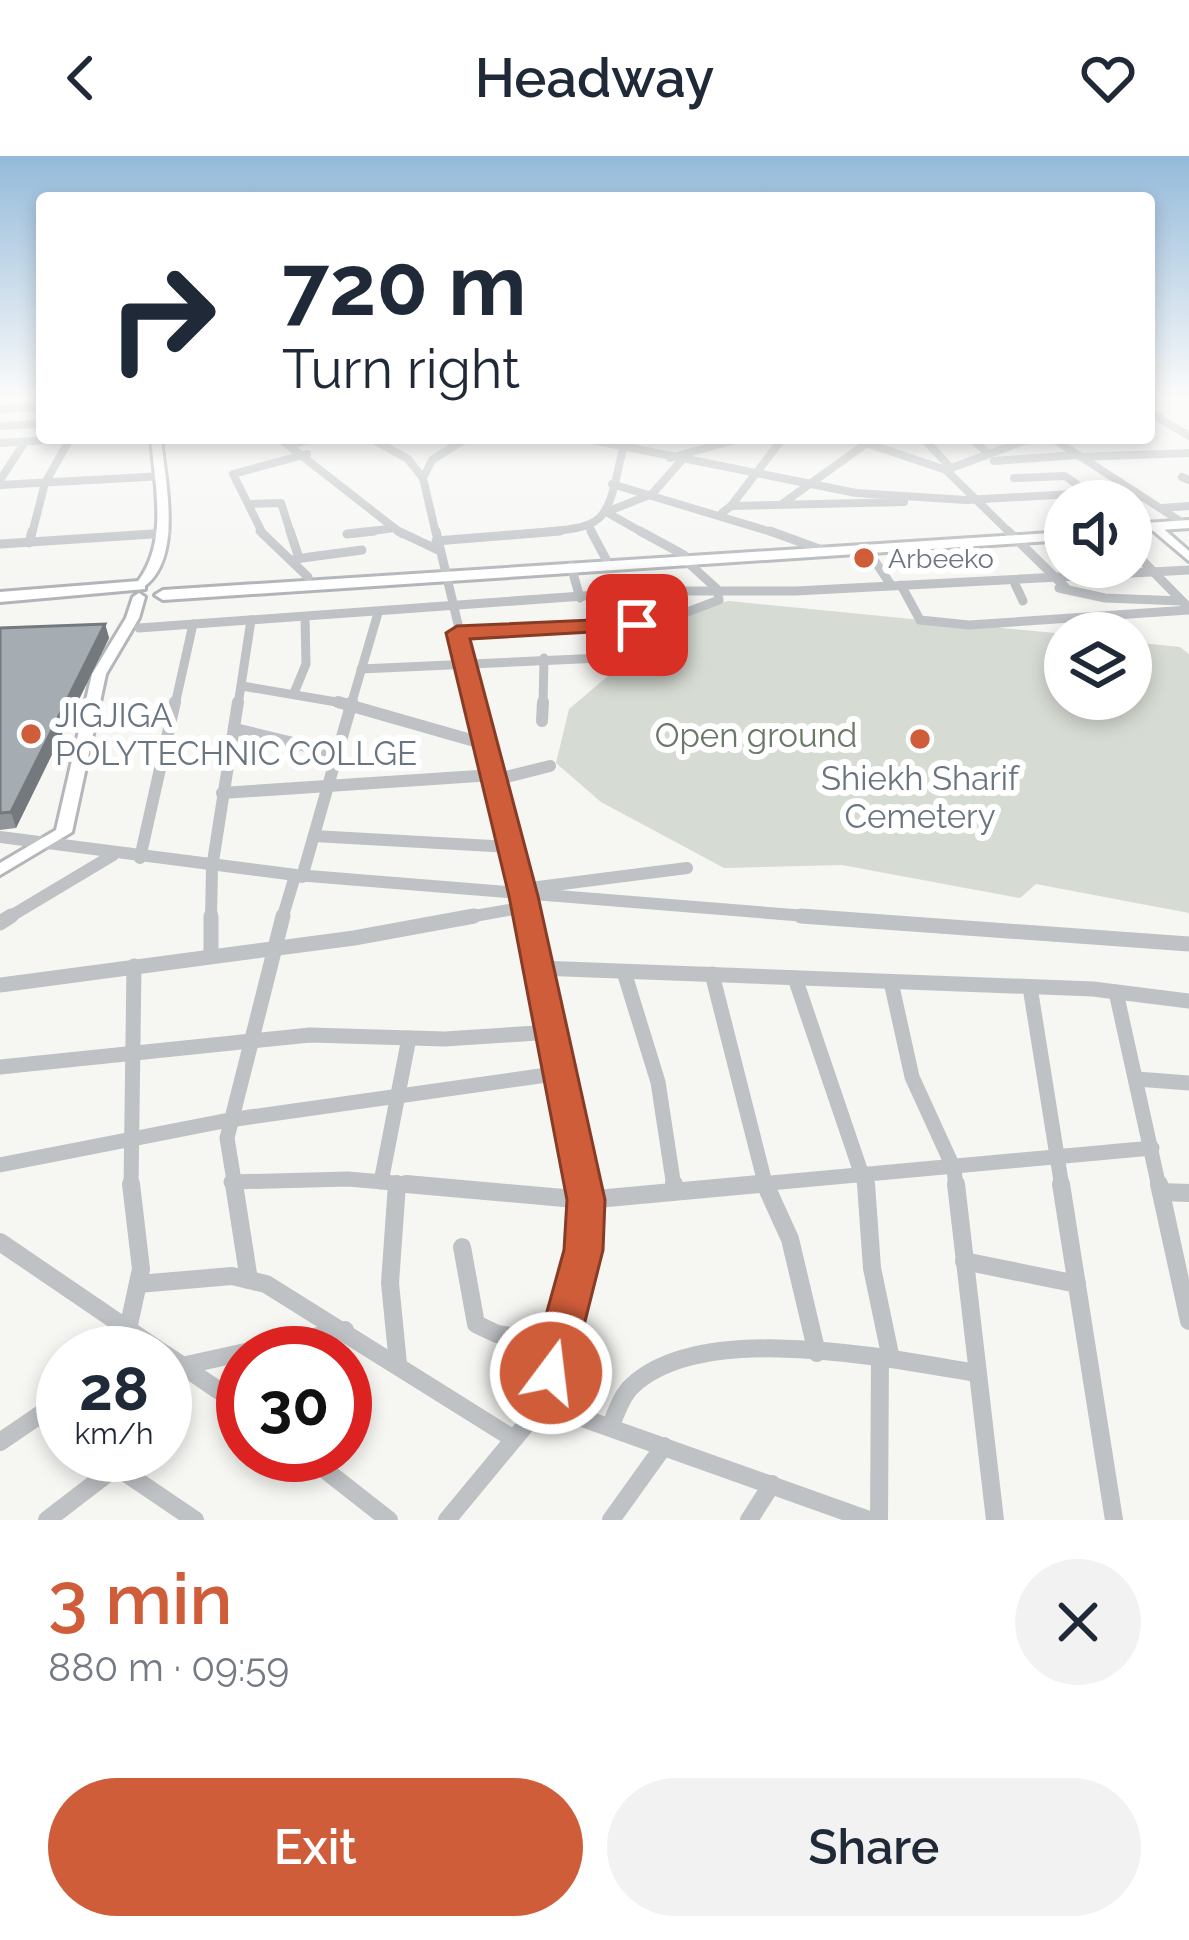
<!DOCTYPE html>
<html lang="en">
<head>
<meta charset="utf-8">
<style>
	:root { --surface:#fff; --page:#f2f2f3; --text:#1f2937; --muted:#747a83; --accent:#d05d3a }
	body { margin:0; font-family:Raleway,sans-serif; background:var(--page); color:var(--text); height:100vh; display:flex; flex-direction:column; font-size:45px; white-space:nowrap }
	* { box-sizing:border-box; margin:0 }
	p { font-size:39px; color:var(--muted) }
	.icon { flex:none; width:66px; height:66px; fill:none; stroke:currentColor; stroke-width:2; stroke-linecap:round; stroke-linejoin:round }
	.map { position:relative; height:1364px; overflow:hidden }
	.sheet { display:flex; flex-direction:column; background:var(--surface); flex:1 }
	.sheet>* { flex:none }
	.top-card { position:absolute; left:36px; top:36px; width:1119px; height:252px; border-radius:12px; box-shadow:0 6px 18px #0003; background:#fff; color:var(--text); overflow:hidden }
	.buttons { position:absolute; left:1044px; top:324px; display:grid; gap:24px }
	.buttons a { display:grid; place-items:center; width:108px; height:108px; border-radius:50%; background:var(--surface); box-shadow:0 6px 18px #0003; font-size:60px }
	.speed { position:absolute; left:36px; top:1170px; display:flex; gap:24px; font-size:60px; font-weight:700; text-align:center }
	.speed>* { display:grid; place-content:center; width:156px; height:156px; border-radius:50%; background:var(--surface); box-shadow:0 6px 18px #0003; line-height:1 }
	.speed small { font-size:30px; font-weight:400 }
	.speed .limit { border:18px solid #d22; background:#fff; color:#111 }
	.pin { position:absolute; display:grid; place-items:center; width:102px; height:102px; color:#fff; margin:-51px; border-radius:24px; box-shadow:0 6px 18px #0006 }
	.me { position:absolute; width:132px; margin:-66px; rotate:15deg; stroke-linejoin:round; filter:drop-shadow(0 0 9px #0008) }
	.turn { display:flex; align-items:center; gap:42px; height:252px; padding:0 48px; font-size:54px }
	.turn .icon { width:156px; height:156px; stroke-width:2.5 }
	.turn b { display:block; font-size:84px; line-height:102px }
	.round { display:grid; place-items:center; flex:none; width:126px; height:126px; border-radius:63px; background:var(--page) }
	.overview { display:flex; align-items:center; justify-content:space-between; height:204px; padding:0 48px }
	h1 { font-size:72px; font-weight:600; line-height:90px; color:var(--accent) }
	.cta { display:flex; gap:24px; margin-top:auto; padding:24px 48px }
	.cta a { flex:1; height:138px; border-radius:72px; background:var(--accent); color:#fff; font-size:48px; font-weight:600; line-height:138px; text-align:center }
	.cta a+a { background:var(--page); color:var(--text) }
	header { display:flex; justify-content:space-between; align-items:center; height:156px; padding:0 48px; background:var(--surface); font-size:54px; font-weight:600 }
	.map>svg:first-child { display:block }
</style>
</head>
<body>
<header><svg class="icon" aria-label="back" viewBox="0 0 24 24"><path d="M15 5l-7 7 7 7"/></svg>Headway<svg class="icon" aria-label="heart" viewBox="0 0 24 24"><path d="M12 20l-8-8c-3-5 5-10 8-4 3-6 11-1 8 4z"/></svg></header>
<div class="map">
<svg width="1189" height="1364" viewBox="0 0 1189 1364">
	<rect width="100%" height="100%" fill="#f6f6f3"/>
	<path fill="#d6dbd3" d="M 729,445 L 1065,478 L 1065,543 L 1131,543 L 1131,486 L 1180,491 L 1189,498 L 1189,757 L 1036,728 L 1020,742 L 842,709 L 724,712 L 601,646 L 556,607 L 569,553 L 686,454 Z"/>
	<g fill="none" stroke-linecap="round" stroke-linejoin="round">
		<defs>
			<g id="secondary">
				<path d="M 151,282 L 161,282 C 165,325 184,404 142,432 L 136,428 C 169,387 155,331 151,282 Z"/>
				<path d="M 1150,368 L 1158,368 L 1189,395 L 1189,405 L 1150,372 Z"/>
				<path d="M 139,437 L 145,441 L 139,462 L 106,518 L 72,676 L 0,719 L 0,707 L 56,674 L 92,518 L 126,462 L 133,441 Z"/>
			</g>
			<g id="highway">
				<path d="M 1189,364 L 1189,372 L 1131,376 L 1131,368 Z"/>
				<path d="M 1065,376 L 1065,384 L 163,444 L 155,439 L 163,434 Z"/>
				<path d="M 139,425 L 145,427 L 145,433 L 0,446 L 0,436 Z"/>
			</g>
		</defs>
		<use href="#secondary" stroke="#b3b7bb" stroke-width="6"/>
		<use href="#highway" stroke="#b2b5b8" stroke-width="6"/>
		<g stroke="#bec2c5" stroke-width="8">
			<path d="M 0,253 L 42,251"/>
			<path d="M 1149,256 L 1189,280"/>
			<path d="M 0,270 L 42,268"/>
			<path d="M 279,282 L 402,378"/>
			<path d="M 370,282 L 408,303 L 423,322"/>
			<path d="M 582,282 L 856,337 L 966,344 L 1089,337 L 1097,345"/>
			<path d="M 851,282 L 946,314"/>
			<path d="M 923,282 L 949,310"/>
			<path d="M 970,282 L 988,297"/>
			<path d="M 1052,282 L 1186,369"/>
			<path d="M 0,287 L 82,282"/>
			<path d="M 292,289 L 313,282"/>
			<path d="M 1081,301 L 1189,297"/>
			<path d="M 670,302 L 742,282"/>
			<path d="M 994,305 L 1077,299"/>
			<path d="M 1182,321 L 1189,324"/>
			<path d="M 1014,322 L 1065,320 L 1089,337"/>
			<path d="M 0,324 L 25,286"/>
			<path d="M 612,328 L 778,378"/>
			<path d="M 0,329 L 164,320"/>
			<path d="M 250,348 L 281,347 L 291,378"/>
			<path d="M 782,348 L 874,282"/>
			<path d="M 731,350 L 783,282"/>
			<path d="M 1162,352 L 1189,350"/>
			<path d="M 609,355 L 652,338 L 681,305"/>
			<path d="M 608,357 L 645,378"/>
			<path d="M 722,357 L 731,350 L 904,346"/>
			<path d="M 590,372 L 593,378"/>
			<path d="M 32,378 L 45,327 L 70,283"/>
			<path d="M 159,378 L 167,377"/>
			<path d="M 263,378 L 233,318 L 307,298"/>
			<path d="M 351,378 L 394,372"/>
			<path d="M 436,378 L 423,322 L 432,304 L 467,282"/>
			<path d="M 525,378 C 608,370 605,374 623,292"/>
			<path d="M 1011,378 L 946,314 L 1032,282"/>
		</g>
		<g stroke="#bec2c5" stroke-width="9">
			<path d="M 260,375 L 308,421"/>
			<path d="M 290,375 L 299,402"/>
			<path d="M 398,375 L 438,394"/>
			<path d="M 436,375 L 477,549"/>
			<path d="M 591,375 L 606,403"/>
			<path d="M 640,375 L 684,399"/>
			<path d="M 770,375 L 822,394"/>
			<path d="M 1008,375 L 1066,432"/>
			<path d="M 347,378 L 374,375"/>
			<path d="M 436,385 L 560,375"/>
			<path d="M 29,387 L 32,375"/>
			<path d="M 0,388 L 167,377"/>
			<path d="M 866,392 L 891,429"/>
			<path d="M 1131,393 L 1185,448"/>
			<path d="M 295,403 L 362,394"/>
			<path d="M 571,410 L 580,442"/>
			<path d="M 1015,428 L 1023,445"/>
			<path d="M 901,429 L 920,464 L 969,469 L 1189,454"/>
			<path d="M 1059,432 L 1105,442 L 1182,445"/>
			<path d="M 139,472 L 652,435 L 796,435 L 1189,414"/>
			<path d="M 457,477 L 666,467"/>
			<path d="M 361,513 L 623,501 L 682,458 L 719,444 L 717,433 L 684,403"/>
			<path d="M 242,530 L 354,549"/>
			<path d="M 294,537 L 306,508 L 305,461"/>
			<path d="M 175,549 L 193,468"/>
			<path d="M 238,549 L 251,464"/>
			<path d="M 351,549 L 378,457"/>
			<path d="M 543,549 L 544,502"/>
		</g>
		<g stroke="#bec2c5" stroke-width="12">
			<path d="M 338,546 L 485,588"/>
			<path d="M 477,546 L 528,763"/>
			<path d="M 542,565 L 543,546"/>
			<path d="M 235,573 L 335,597"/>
			<path d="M 494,624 L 550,610"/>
			<path d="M 222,637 L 493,619"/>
			<path d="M 314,680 L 511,691"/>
			<path d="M 0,681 L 296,719 L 844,763"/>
			<path d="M 140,702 L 175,546"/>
			<path d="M 302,721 L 352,546"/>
			<path d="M 523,733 L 687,712"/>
			<path d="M 6,763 L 113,699"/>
			<path d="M 211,763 L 212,712 L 238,546"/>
			<path d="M 282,763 L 295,720"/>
			<path d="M 457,763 L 526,751"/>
		</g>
		<g stroke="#bec2c5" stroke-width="15">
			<path d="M 527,760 L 583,1031"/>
			<path d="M 801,760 L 1189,788"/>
			<path d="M 0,767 L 11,760"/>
			<path d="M 211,800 L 211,760"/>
			<path d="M 539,812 L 1093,833 L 1189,845"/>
			<path d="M 624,816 L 658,926 L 674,1031"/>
			<path d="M 712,818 L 766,1031"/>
			<path d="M 795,822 L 866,1031"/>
			<path d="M 891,826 L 912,921 L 954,1013 L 956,1031"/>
			<path d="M 0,829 L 354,782 L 474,760"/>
			<path d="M 1030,831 L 1062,1031"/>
			<path d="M 1116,836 L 1159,1031"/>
			<path d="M 0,911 L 310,879 L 445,883 L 552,876"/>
			<path d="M 1137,923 L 1189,927"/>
			<path d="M 0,1009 L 229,964 L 561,917"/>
			<path d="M 231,1026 L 348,1023 L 440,1031"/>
			<path d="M 381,1026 L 409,882"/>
			<path d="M 131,1031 L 134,810"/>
			<path d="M 235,1031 L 227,982 L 283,760"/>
			<path d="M 727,1031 L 1152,992"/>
		</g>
		<g stroke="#bec2c5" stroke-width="18">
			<path d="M 234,1028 L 249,1124"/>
			<path d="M 397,1028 L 390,1127 L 398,1208"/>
			<path d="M 406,1028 L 586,1044 L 759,1028"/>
			<path d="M 674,1028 L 675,1035"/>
			<path d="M 765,1028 L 790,1083 L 817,1197"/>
			<path d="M 866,1028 L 872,1112 L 891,1203"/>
			<path d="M 956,1028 L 995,1364"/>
			<path d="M 1061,1028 L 1114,1364"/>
			<path d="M 1159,1028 L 1189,1165"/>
			<path d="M 1162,1036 L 1189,1037"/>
			<path d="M 0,1086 L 163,1197"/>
			<path d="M 462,1091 L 476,1168 L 497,1178 L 559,1187"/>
			<path d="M 964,1105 L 1077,1128"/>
			<path d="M 138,1128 L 232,1120 L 266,1128 L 514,1283"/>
			<path d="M 128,1173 L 141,1113 L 131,1028"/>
			<path d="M 122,1197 L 139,1181"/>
			<path d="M 165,1198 L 243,1251"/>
			<path d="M 182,1210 L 345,1174"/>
			<path d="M 543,1248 L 869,1364"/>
			<path d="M 38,1260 L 63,1276"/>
			<path d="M 610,1271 C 616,1258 621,1240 632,1230 C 703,1163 889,1203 977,1217"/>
			<path d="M 0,1286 L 63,1243"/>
			<path d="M 99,1299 L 195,1364"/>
			<path d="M 306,1299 L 389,1364"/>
			<path d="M 47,1364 L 116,1311"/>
			<path d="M 447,1364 L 543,1248 L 584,1093 L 583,1028"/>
			<path d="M 611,1364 L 664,1290"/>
			<path d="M 749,1364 L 772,1328"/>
			<path d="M 879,1364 L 880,1203"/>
		</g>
		<use href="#secondary" fill="#fff" fill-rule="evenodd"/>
		<use href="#highway" fill="#fff" fill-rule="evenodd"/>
	</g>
	<path fill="#8f9599" d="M 105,468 L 109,482 L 16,672 L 0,674 L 0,472 Z"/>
	<path fill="#74797d" d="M 105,468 L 109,482 L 16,672 L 11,656 Z"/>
	<path fill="#a6adb2" stroke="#74797d" stroke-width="3" d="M 105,468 L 11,656 L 0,657 L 0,472 Z"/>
	<linearGradient id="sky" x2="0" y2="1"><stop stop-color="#94bada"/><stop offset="0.56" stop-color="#fbfbfa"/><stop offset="1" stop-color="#fbfbfa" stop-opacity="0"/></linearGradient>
	<rect width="1189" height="430" fill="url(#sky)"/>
	<path fill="#d05d3a" stroke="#873c26" stroke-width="3" d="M 637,462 L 648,469 L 644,473 L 470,483 L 538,740 L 605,1044 L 603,1094 L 572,1217 L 566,1231 L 551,1237 L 536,1231 L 530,1217 L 564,1094 L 567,1044 L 509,740 L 446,477 L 457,470 Z"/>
	<g fill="#d05d3a" stroke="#fff" stroke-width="4.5">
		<circle cx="864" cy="402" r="12"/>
		<circle cx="31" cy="578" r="12"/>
		<circle cx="920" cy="583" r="12"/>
	</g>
	<g text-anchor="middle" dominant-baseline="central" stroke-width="12" stroke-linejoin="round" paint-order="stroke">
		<g font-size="27" fill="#697681" stroke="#fff" text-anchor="start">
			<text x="888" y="402">Arbeeko</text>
		</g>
		<g font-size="33" fill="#697681" stroke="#fff" text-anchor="start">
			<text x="55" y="559">JIGJIGA<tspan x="55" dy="38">POLYTECHNIC COLLGE</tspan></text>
			<text x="920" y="622" text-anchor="middle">Shiekh Sharif<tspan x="920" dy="38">Cemetery</tspan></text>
		</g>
		<g font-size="33" fill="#6a7967" stroke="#fff">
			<text x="756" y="579">Open ground</text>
		</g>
	</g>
</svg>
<div class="buttons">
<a><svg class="icon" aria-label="sound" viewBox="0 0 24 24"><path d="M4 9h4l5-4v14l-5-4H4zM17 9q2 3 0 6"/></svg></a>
<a><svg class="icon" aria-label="layers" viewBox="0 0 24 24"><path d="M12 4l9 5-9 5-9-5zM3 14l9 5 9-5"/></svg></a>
</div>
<div class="speed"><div>28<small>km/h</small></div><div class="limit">30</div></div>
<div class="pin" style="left:637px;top:469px;background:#d93025"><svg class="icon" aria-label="arrive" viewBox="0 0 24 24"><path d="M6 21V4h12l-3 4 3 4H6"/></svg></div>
<svg class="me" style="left:551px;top:1217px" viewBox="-20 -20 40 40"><circle r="17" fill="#d05d3a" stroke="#fff" stroke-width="3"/><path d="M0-11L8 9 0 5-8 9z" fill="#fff"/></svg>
<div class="top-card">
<div class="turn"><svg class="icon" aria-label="right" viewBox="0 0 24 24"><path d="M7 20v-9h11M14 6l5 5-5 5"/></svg><div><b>720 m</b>Turn right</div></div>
</div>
</div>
<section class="sheet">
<div class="overview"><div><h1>3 min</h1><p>880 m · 09:59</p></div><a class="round"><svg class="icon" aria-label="close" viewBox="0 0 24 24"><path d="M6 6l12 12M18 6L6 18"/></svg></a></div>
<div class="cta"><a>Exit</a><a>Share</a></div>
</section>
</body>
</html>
